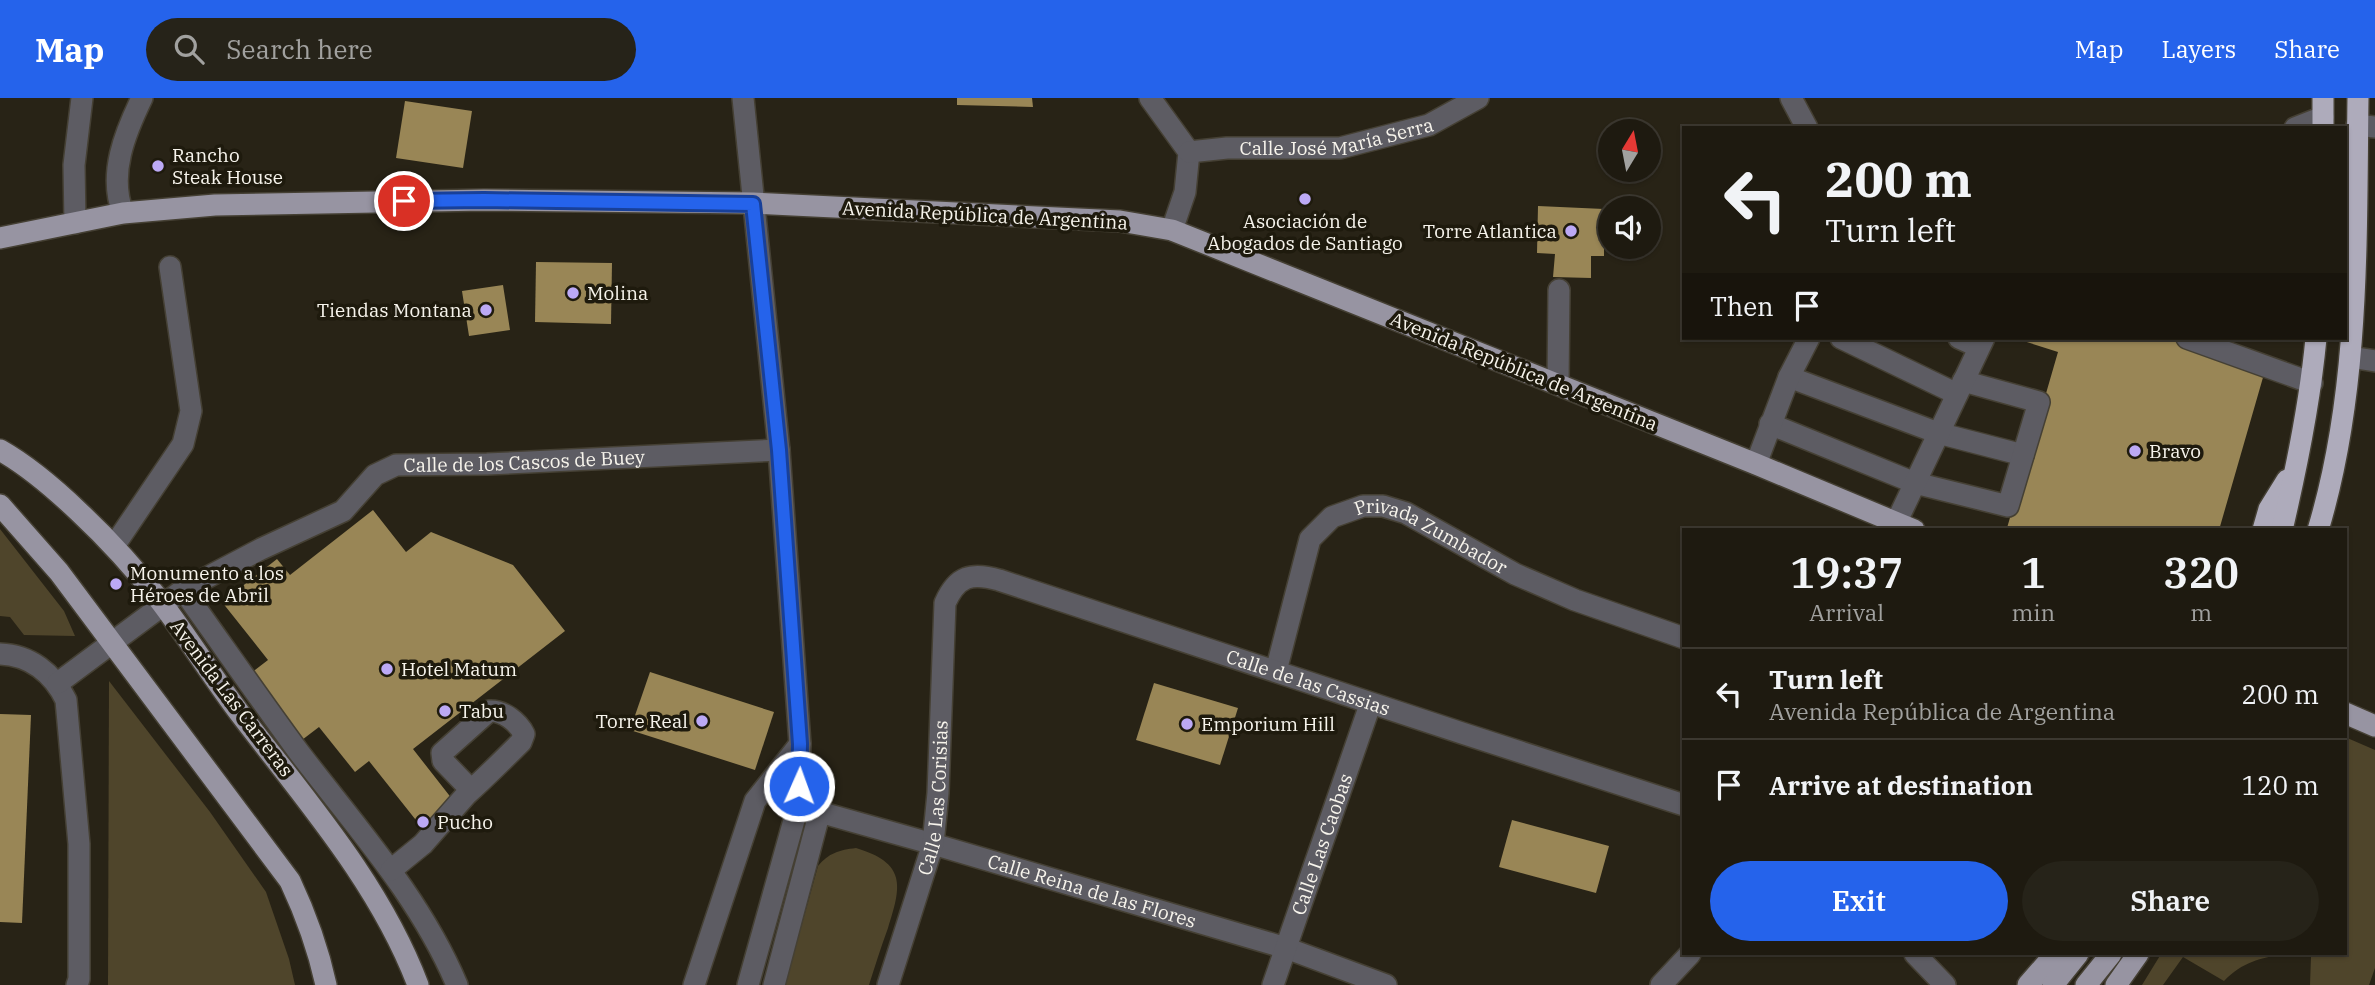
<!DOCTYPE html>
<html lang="en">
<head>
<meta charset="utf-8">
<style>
	:root { --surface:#1e1a10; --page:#262319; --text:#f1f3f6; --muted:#a1a19f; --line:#3c3830; --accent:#2563eb }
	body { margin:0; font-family:"IBM Plex Serif",serif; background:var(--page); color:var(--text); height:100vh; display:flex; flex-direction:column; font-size:26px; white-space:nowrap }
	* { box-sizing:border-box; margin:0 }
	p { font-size:23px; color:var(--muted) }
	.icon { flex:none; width:38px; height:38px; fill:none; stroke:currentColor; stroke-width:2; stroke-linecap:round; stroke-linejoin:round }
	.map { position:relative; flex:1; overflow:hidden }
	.details { position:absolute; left:1682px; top:430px; width:665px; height:427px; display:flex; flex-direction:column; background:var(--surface); border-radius:0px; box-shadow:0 2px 5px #0004,0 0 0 2px var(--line) }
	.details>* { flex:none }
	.guide { position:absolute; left:1682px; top:28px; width:665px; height:214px; border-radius:0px; box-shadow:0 2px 5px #0004,0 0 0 2px var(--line); background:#1e1a10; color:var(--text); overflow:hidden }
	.needle { width:46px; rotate:10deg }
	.buttons { position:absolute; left:1598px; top:21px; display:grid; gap:14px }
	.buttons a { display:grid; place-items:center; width:63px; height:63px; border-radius:50%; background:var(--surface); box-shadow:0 2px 5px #0004,0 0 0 2px var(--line); font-size:35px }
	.pin { position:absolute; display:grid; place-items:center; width:60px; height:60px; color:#fff; margin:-30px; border:4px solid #fff; border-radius:50%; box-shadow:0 2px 7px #0007 }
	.me { position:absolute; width:77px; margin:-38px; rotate:2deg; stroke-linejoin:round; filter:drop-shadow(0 0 5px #0008) }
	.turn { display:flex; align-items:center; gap:24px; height:147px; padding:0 28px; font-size:32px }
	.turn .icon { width:91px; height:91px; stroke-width:2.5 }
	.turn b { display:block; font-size:49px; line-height:60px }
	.then { display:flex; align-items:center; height:66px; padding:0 28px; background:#0003; gap:14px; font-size:26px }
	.eta { display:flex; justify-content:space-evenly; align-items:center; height:119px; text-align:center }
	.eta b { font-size:42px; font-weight:600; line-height:49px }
	.button { display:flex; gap:14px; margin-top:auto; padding:14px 28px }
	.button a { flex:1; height:80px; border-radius:42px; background:var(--accent); color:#fff; font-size:28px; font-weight:600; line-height:80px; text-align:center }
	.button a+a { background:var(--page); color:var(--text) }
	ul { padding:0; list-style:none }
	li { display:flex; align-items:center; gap:21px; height:91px; padding:0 28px; border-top:2px solid var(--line) }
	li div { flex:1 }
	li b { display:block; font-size:26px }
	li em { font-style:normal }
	header { display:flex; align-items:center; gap:42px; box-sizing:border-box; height:98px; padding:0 35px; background:var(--accent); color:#fff }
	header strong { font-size:33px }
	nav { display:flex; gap:38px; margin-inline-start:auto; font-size:24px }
	.search { width:490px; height:63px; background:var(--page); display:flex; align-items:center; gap:18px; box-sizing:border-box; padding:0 24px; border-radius:38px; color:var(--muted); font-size:26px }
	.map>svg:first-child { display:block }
</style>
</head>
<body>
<header>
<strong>Map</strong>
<div class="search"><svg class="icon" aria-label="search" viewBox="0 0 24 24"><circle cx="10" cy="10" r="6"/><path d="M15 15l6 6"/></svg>Search here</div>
<nav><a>Map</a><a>Layers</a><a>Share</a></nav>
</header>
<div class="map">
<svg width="2375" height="887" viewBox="0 0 2375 887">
	<rect width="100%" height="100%" fill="#282316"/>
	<g fill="#4f452b">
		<path d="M 0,431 L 64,513 L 75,538 L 24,537 L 10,519 L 0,518 Z"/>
		<path d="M 109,583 L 210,714 L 266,794 L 289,861 L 295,887 L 108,887 Z"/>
		<path d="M 2345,639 L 2375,652 L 2375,870 L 2369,887 L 2310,887 L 2311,859 L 2322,856 L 2345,856 Z"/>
		<path d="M 856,750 C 906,765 902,787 888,830 C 881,849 875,868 869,887 L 785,887 L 818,768 C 829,755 839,752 856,750 Z"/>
		<path d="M 2161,856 L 2286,856 C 2259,860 2243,864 2224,883 L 2183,859 L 2163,887 L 2142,887 Z"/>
	</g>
	<g fill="#998656">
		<path d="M 957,0 L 1032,0 L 1033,9 L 957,7 Z"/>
		<path d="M 405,3 L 472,13 L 463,70 L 396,60 Z"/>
		<path d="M 1538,108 L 1604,111 L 1604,158 L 1591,158 L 1591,180 L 1553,179 L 1555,156 L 1537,155 Z"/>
		<path d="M 536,164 L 612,165 L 611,226 L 535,224 Z"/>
		<path d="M 503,187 L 510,232 L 469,238 L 462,193 Z"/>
		<path d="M 2014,240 L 2165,240 L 2264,276 L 2219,432 L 2013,432 L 2007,430 L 2058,254 Z"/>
		<path d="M 373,412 L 406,454 L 431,434 L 513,467 L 565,533 L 413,651 L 456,706 L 423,731 L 369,663 L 355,674 L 319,629 L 298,645 L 246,579 L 268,562 L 222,504 L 277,461 L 290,477 Z"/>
		<path d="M 650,574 L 774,614 L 755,672 L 630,632 Z"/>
		<path d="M 1154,585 L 1238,610 L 1220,667 L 1136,642 Z"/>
		<path d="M 0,616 L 31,617 L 22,825 L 0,824 Z"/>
		<path d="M 1512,722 L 1609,748 L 1596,795 L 1499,769 Z"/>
	</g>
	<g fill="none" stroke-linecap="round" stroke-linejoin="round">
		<defs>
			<g id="minor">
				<path d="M 743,0 L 779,352 L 800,646 L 798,708 L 748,887"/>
				<path d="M 1150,0 L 1189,54 L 1185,94 L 1172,132"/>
				<path d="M 1791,0 L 1807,30"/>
				<path d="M 2357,27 L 2375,29"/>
				<path d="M 2295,30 L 2323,19"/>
				<path id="s1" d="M 1189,54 L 1227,50 L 1340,50 L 1429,27 L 1478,0"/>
				<path d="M 123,115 C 108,76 125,35 142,0"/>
				<path d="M 75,125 L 74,67 L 82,0"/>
				<path d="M 1841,240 L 1957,296"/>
				<path d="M 1959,240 L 1979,249"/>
				<path d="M 2187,240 L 2312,285"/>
				<path d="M 2350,259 L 2375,263"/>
				<path d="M 1789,279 L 1938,335 L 2023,357"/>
				<path d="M 1558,286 L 1559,192"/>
				<path d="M 1770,326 L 1915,385 L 2008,408 L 2039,304 L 1963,283"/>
				<path d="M 1756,366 L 1789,279 L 1809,240"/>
				<path d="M 1896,425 L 1984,240"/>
				<path d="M 114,448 L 183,346 L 191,313 L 170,169"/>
				<path d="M 183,492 C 221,545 259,600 298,653 C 355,728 420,799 457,887"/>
				<path d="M 0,556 C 30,557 53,575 66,602 L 79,746 L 79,881 L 77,887"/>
				<path id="s2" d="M 1276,573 L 1310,441 L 1332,419 L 1363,408 L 1383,408 L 1406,415 L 1515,476 L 1575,502 L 1684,540"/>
				<path id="s3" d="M 58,585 L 183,492 L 261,451 L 343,413 L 375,377 L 396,367 L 487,366 L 779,352"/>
				<path id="s4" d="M 798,708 L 933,746 L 1286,850 L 1386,887"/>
				<path d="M 391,772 L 423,746 L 466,697 C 485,680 503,662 521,644 L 524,636 C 518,624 503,612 489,613 L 442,655 L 443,663 L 471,692"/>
				<path d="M 1915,856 L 1945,887"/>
				<path d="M 694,887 L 755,703 L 800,646"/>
				<path d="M 774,887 L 820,713"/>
				<path id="s5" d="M 888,887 L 933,746 L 938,695 L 945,505 C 957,478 971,474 999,482 C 1227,557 1455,634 1684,707"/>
				<path id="s6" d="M 1273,887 L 1370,607"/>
				<path d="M 1661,887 L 1690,856"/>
			</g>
			<g id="major">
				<path d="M 0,140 L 123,115 L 215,107 L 484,102 L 753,105 L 1120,123 L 1172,132 L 1756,366 L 1914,432"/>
				<path d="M 0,352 C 30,369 55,391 79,414 C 109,442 136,472 161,504 C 189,541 213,580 241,617 C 305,701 380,786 418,887"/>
				<path d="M 0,407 L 59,474 L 290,783 C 306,817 318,850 326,887"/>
				<path d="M 2345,615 L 2375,628"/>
				<path d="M 2028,887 L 2055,856"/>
				<path d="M 2053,887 L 2078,856"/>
				<path d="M 2086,887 L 2111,856"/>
				<path d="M 2116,887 L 2138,856"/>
			</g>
			<g id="highway">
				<path d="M 2323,30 L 2323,0"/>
				<path d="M 2263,432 L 2269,411 L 2287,382"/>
				<path d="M 2282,432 C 2297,368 2310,305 2316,240"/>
				<path d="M 2318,432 C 2360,293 2356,144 2358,0"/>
			</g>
		</defs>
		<use href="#minor" stroke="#454034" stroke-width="24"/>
		<use href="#major" stroke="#454034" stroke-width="24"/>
		<use href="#highway" stroke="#454034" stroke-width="24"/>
		<use href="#minor" stroke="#5d5c63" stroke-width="21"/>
		<use href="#major" stroke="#9794a2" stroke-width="21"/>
		<use href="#highway" stroke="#aeabbb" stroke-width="21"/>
	</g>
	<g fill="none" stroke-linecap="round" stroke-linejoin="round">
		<defs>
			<path id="route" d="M 404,103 L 484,102 L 753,106 L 779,352 L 800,646 L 799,688"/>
		</defs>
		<use href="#route" stroke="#184099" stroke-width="18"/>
		<use href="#route" stroke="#2563eb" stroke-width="12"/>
	</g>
	<g fill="#bca9f5" stroke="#1e1a0d" stroke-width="2.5">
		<circle cx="158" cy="68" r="7"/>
		<circle cx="1305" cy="101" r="7"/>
		<circle cx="1571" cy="133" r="7"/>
		<circle cx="573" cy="195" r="7"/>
		<circle cx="486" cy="212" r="7"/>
		<circle cx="2135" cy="353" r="7"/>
		<circle cx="116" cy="486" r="7"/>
		<circle cx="387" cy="571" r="7"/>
		<circle cx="445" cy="613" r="7"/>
		<circle cx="702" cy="623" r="7"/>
		<circle cx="1187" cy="626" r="7"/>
		<circle cx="423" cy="724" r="7"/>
	</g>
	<g text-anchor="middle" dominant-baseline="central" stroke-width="7" stroke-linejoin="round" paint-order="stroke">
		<g font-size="19" fill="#f7f4ec" stroke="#1e1a0d">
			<text stroke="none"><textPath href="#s1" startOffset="149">Calle José María Serra</textPath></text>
			<text transform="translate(985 117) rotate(3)">Avenida República de Argentina</text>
			<text transform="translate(1524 273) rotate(22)">Avenida República de Argentina</text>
			<text stroke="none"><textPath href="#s3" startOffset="534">Calle de los Cascos de Buey</textPath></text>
			<text stroke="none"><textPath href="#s2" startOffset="275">Privada Zumbador</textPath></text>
			<text stroke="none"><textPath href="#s5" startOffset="782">Calle de las Cassias</textPath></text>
			<text transform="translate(232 600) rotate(53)">Avenida Las Carreras</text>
			<text stroke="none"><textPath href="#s5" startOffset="194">Calle Las Corisias</textPath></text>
			<text stroke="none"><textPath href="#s6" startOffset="149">Calle Las Caobas</textPath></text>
			<text stroke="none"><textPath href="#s4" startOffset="306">Calle Reina de las Flores</textPath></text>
		</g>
		<g font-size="19" fill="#f7f4ec" stroke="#1e1a0d" text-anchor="start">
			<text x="172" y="57">Rancho<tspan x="172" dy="22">Steak House</tspan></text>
			<text x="1305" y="123" text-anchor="middle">Asociación de<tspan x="1305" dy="22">Abogados de Santiago</tspan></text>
			<text x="1557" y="133" text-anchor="end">Torre Atlantica</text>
			<text x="587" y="195">Molina</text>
			<text x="472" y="212" text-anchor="end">Tiendas Montana</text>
			<text x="2149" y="353">Bravo</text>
			<text x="130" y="475">Monumento a los<tspan x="130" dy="22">Héroes de Abril</tspan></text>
			<text x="401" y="571">Hotel Matum</text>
			<text x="459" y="613">Tabu</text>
			<text x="688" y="623" text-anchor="end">Torre Real</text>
			<text x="1201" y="626">Emporium Hill</text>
			<text x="437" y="724">Pucho</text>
		</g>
	</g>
</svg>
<div class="buttons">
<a><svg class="needle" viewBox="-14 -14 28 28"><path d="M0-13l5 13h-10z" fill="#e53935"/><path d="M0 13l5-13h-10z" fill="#a1a19f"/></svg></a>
<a><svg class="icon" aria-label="sound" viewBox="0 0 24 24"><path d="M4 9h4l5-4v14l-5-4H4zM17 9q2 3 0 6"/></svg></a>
</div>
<div class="pin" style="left:404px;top:103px;background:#d93025"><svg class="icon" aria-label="arrive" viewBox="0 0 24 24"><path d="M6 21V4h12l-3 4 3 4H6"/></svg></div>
<svg class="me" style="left:799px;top:688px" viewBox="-20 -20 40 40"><circle r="17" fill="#2563eb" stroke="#fff" stroke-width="3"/><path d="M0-11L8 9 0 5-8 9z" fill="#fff"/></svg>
<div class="guide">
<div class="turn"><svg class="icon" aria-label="left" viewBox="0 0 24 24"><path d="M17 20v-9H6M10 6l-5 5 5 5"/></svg><div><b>200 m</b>Turn left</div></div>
<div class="then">Then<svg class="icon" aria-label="arrive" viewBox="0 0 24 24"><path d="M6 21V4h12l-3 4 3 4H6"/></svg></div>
</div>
<section class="details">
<div class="eta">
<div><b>19:37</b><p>Arrival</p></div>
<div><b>1</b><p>min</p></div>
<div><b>320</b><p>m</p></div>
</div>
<ul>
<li><svg class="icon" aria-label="left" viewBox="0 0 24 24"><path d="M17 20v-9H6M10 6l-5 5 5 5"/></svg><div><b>Turn left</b><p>Avenida República de Argentina</p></div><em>200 m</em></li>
<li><svg class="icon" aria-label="arrive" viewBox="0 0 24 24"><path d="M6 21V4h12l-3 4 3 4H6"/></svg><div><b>Arrive at destination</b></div><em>120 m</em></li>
</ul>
<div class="button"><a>Exit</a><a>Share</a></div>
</section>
</div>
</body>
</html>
